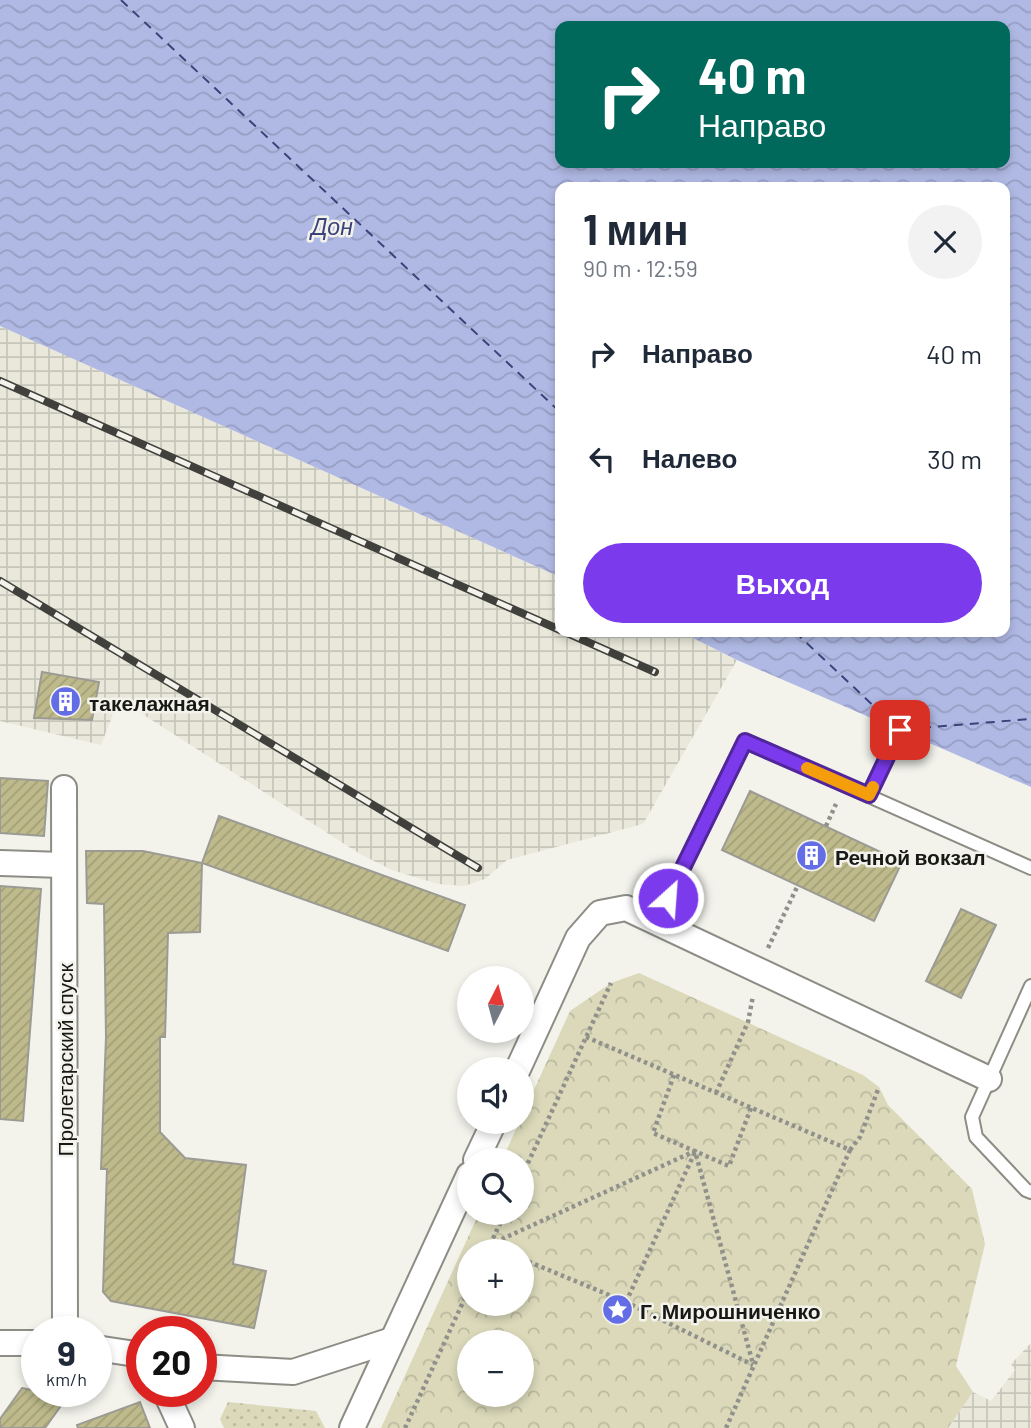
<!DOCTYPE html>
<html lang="ru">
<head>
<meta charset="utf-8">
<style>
	:root { --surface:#fff; --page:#f2f2f3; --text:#1f2937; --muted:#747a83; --accent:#7c3aed }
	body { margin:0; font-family:Barlow,sans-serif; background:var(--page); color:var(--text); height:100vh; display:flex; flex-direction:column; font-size:26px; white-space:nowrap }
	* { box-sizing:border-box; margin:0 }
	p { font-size:23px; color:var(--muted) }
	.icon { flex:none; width:38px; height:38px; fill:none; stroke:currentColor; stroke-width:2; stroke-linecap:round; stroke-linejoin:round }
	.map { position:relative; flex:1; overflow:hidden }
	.sheet { position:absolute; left:555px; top:182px; width:455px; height:455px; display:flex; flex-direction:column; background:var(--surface); border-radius:14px; box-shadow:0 4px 10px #0003 }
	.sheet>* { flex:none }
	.guide { position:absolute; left:555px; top:21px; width:455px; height:147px; border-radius:14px; box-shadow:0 4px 10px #0003; background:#00695c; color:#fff; overflow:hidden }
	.needle { width:46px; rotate:6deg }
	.tools { position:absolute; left:457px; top:966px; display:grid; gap:14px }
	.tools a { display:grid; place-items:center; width:77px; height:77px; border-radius:50%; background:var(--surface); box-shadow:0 4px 10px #0003; font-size:35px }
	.speed { position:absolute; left:21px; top:1316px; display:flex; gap:14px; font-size:35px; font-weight:700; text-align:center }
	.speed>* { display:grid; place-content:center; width:91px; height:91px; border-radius:50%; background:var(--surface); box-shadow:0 4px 10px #0003; line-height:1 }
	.speed small { font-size:18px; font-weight:400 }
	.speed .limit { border:10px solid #d22; background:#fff; color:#111 }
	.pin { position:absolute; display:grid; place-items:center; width:60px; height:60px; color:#fff; margin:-30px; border-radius:14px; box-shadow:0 4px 10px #0006 }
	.me { position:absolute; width:77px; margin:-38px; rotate:26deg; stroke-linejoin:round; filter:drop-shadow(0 0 5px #0008) }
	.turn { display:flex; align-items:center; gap:24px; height:147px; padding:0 28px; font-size:32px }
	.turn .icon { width:91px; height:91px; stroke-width:2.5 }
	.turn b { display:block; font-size:49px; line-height:60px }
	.round { display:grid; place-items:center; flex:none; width:74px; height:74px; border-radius:37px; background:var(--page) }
	.head { display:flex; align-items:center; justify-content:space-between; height:119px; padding:0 28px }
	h1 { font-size:42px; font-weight:700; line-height:52px }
	.button { display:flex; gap:14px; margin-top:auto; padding:14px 28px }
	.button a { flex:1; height:80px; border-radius:42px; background:var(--accent); color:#fff; font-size:28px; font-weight:700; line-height:80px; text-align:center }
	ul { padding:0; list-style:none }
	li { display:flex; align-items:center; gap:21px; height:105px; padding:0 28px }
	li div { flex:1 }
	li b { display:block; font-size:26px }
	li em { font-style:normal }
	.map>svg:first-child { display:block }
</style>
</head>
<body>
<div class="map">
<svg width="1031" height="1428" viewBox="0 0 1031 1428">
	<defs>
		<pattern id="industrial-grid" width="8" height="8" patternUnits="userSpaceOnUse" patternTransform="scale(1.75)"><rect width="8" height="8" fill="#e9e8da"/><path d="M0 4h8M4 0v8" fill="none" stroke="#c7c6ba"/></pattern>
		<pattern id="grass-dots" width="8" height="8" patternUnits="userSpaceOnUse" patternTransform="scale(1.75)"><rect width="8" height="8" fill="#dbd9ba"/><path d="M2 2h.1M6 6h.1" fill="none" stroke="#bbba9f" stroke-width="1.8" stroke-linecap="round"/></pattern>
		<pattern id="forest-crowns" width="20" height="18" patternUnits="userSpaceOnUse" patternTransform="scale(1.75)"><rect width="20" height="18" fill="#dbd9ba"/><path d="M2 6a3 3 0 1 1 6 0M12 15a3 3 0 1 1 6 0" fill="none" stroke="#bbba9f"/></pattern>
		<pattern id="water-waves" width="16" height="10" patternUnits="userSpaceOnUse" patternTransform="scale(1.75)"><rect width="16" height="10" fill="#b0b9e4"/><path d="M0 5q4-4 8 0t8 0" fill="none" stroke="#979ec3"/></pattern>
		<pattern id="building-hatch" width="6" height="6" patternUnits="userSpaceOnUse" patternTransform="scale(1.75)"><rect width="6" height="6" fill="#beba8c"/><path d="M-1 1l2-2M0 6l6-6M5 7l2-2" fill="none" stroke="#a39f78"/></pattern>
	</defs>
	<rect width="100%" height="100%" fill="#f3f3ec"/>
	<g fill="url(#industrial-grid)">
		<path d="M 0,326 L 560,577 L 560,632 L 681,632 L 737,660 L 643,824 L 507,860 L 485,879 L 464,886 L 438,884 L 392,870 L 360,854 L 119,699 L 101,745 L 0,721 Z"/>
		<path d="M 1031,1343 L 1031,1428 L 948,1428 L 973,1392 L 991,1401 L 1015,1370 L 1011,1364 Z"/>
	</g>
	<path fill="url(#grass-dots)" d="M 228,1402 L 316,1411 L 325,1428 L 224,1428 L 220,1419 Z"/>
	<path fill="url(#forest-crowns)" fill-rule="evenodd" d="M 639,973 L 863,1075 L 879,1087 L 888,1105 L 972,1189 L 985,1244 L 956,1366 L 973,1392 L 948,1428 L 381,1428 L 479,1213 L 522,1213 L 522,1160 L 502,1160 L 570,1011 L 611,983 ZM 469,1251 L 522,1251 L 522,1304 L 469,1304 ZM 522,1342 L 522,1395 L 469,1395 L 469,1342 Z"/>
	<path fill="url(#water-waves)" fill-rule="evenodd" d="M 0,0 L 1031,0 L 1031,787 L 737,660 L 681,632 L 1004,632 L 1004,187 L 560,187 L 560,577 L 0,326 ZM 560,26 L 1004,26 L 1004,163 L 560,163 Z"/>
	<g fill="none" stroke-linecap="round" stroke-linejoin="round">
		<g stroke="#3b437a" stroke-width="2" stroke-dasharray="9 7" stroke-linecap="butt">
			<path d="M 121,0 L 560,412"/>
			<path d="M 795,632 L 895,726"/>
			<path d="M 906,729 L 1031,719"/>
		</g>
	</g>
	<g fill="url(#building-hatch)" stroke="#9b9b94" stroke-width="2">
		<path d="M 42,672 L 99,682 L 92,720 L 34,718 Z"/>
		<path d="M 0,778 L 48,781 L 44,836 L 0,833 Z"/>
		<path d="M 750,791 L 902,862 L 874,921 L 722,850 Z"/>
		<path d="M 219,816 L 465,905 L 448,951 L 202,863 Z"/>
		<path d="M 86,851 L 143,851 L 202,863 L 200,932 L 168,933 L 165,1037 L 160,1037 L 160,1132 L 185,1158 L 246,1165 L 233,1264 L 266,1271 L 254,1328 L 111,1301 L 103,1292 L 107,1169 L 101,1169 L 106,1037 L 104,904 L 87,903 Z"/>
		<path d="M 0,886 L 41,889 L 23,1121 L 0,1119 Z"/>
		<path d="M 961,909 L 996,925 L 961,998 L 926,981 Z"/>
		<path d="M 22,1388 L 37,1391 L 68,1396 L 45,1428 L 0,1428 L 0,1419 Z"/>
		<path d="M 140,1402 L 150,1428 L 78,1428 L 77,1425 Z"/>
	</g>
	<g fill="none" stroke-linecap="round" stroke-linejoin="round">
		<defs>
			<g id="service">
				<path d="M 869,795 L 900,730"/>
				<path d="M 657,922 L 745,741 L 1031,868"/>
				<path d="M 1031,986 L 972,1117 L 976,1137 L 1026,1190 L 1031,1192"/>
			</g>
			<g id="minor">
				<path d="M 64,788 L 65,1332"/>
				<path d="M 0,863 L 63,865"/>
				<path d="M 518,1069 L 578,938 L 600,913 L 626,908 L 989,1079"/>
				<path d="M 476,1160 L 494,1122"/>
				<path d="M 0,1343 L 37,1343"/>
				<path d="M 96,1348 L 142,1355"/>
				<path d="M 201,1367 L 293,1372 L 392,1340"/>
				<path d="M 165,1391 L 182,1428"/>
				<path d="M 352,1428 L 469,1175"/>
			</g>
		</defs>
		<use href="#service" stroke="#8d8d86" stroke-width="16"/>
		<use href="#minor" stroke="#8d8d86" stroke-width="28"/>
		<g stroke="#91918c" stroke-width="4.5" stroke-dasharray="3.5 3.5" stroke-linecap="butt">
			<path d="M 826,826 L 836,804"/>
			<path d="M 768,948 L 798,885"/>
			<path d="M 586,1037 L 850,1150 L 726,1428"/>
			<path d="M 674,1075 L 653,1133 L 729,1166 L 751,1108"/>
			<path d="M 716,1093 L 748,1022 L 753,996"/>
			<path d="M 850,1150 L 860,1137 L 879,1087"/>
			<path d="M 522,1176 L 611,983"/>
			<path d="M 489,1245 L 695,1151 L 753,1364"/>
			<path d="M 490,1246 L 504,1251"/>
			<path d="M 487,1251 L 505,1213"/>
			<path d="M 522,1259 L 626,1302 L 753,1365"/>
			<path d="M 626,1302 L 695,1152"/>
			<path d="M 405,1428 L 469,1289"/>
		</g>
		<use href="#service" stroke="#fff" stroke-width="12"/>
		<use href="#minor" stroke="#fff" stroke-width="24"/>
		<defs>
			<g id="rail">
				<path d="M 0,381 L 560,630"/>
				<path d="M 0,581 L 478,868"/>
				<path d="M 565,632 L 655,672"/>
			</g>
		</defs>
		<use href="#rail" stroke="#40403d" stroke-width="8"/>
		<use href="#rail" stroke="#f3f3ec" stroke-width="5" stroke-dasharray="16" stroke-linecap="butt"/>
	</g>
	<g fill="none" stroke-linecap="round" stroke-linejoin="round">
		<defs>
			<path id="route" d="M 668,898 L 745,741 L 869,795 L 900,730"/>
		</defs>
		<use href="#route" stroke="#51269a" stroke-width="18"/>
		<use href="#route" stroke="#7c3aed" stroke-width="12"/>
		<path stroke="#f59e0b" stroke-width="12" d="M 807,768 L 869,795 L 873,787"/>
	</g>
	<defs>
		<symbol id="building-disc" viewBox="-11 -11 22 22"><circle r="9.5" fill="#636de5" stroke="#f3f3ec"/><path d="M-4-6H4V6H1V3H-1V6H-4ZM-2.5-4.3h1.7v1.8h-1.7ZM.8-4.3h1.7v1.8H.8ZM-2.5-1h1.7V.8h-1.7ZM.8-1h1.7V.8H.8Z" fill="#fff"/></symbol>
		<symbol id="sight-disc" viewBox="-11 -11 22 22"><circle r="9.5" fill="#636de5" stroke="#f3f3ec"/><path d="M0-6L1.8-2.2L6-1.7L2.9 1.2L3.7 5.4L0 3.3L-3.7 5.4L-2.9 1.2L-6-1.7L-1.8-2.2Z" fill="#fff"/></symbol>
	</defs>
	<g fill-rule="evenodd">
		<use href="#building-disc" x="48" y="684" width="35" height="35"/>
		<use href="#building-disc" x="794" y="838" width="35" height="35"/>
		<use href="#sight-disc" x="600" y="1292" width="35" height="35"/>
	</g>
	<g text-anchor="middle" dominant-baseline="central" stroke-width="5" stroke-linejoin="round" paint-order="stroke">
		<g font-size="21" font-weight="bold" fill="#181816" stroke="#f3f3ec" text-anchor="start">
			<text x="89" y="702">такелажная</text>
			<text x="835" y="856">Речной вокзал</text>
			<text x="640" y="1310">Г. Мирошниченко</text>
		</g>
		<g font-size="21" fill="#181816" stroke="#f3f3ec">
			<text transform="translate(64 1060) rotate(-90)">Пролетарский спуск</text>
		</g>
		<g font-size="23" font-style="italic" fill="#3b437a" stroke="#f3f3ec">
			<text x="332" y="226">Дон</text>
		</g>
	</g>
</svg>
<div class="tools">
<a><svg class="needle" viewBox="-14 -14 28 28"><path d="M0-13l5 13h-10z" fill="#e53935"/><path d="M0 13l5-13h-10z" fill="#747a83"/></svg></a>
<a><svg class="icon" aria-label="sound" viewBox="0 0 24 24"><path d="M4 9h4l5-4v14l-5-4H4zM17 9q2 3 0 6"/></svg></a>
<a><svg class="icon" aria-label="search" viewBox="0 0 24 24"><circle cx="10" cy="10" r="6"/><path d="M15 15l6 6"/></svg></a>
<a>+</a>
<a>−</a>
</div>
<div class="speed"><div>9<small>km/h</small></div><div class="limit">20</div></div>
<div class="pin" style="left:900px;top:730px;background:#d93025"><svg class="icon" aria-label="arrive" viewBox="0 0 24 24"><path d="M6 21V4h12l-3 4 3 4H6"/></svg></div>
<svg class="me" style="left:668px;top:898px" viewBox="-20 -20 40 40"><circle r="17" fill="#7c3aed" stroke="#fff" stroke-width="3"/><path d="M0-11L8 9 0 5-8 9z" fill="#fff"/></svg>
<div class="guide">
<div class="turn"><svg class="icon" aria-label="right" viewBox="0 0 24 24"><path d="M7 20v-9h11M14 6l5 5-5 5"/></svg><div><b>40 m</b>Направо</div></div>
</div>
<section class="sheet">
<div class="head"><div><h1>1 мин</h1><p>90 m · 12:59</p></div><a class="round"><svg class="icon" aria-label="close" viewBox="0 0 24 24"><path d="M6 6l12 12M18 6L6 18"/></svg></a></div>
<ul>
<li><svg class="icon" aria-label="right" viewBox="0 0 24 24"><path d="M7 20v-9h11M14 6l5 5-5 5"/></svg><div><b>Направо</b></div><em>40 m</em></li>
<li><svg class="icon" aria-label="left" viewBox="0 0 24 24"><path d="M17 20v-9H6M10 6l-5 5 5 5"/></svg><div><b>Налево</b></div><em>30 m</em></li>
</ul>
<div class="button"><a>Выход</a></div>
</section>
</div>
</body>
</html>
